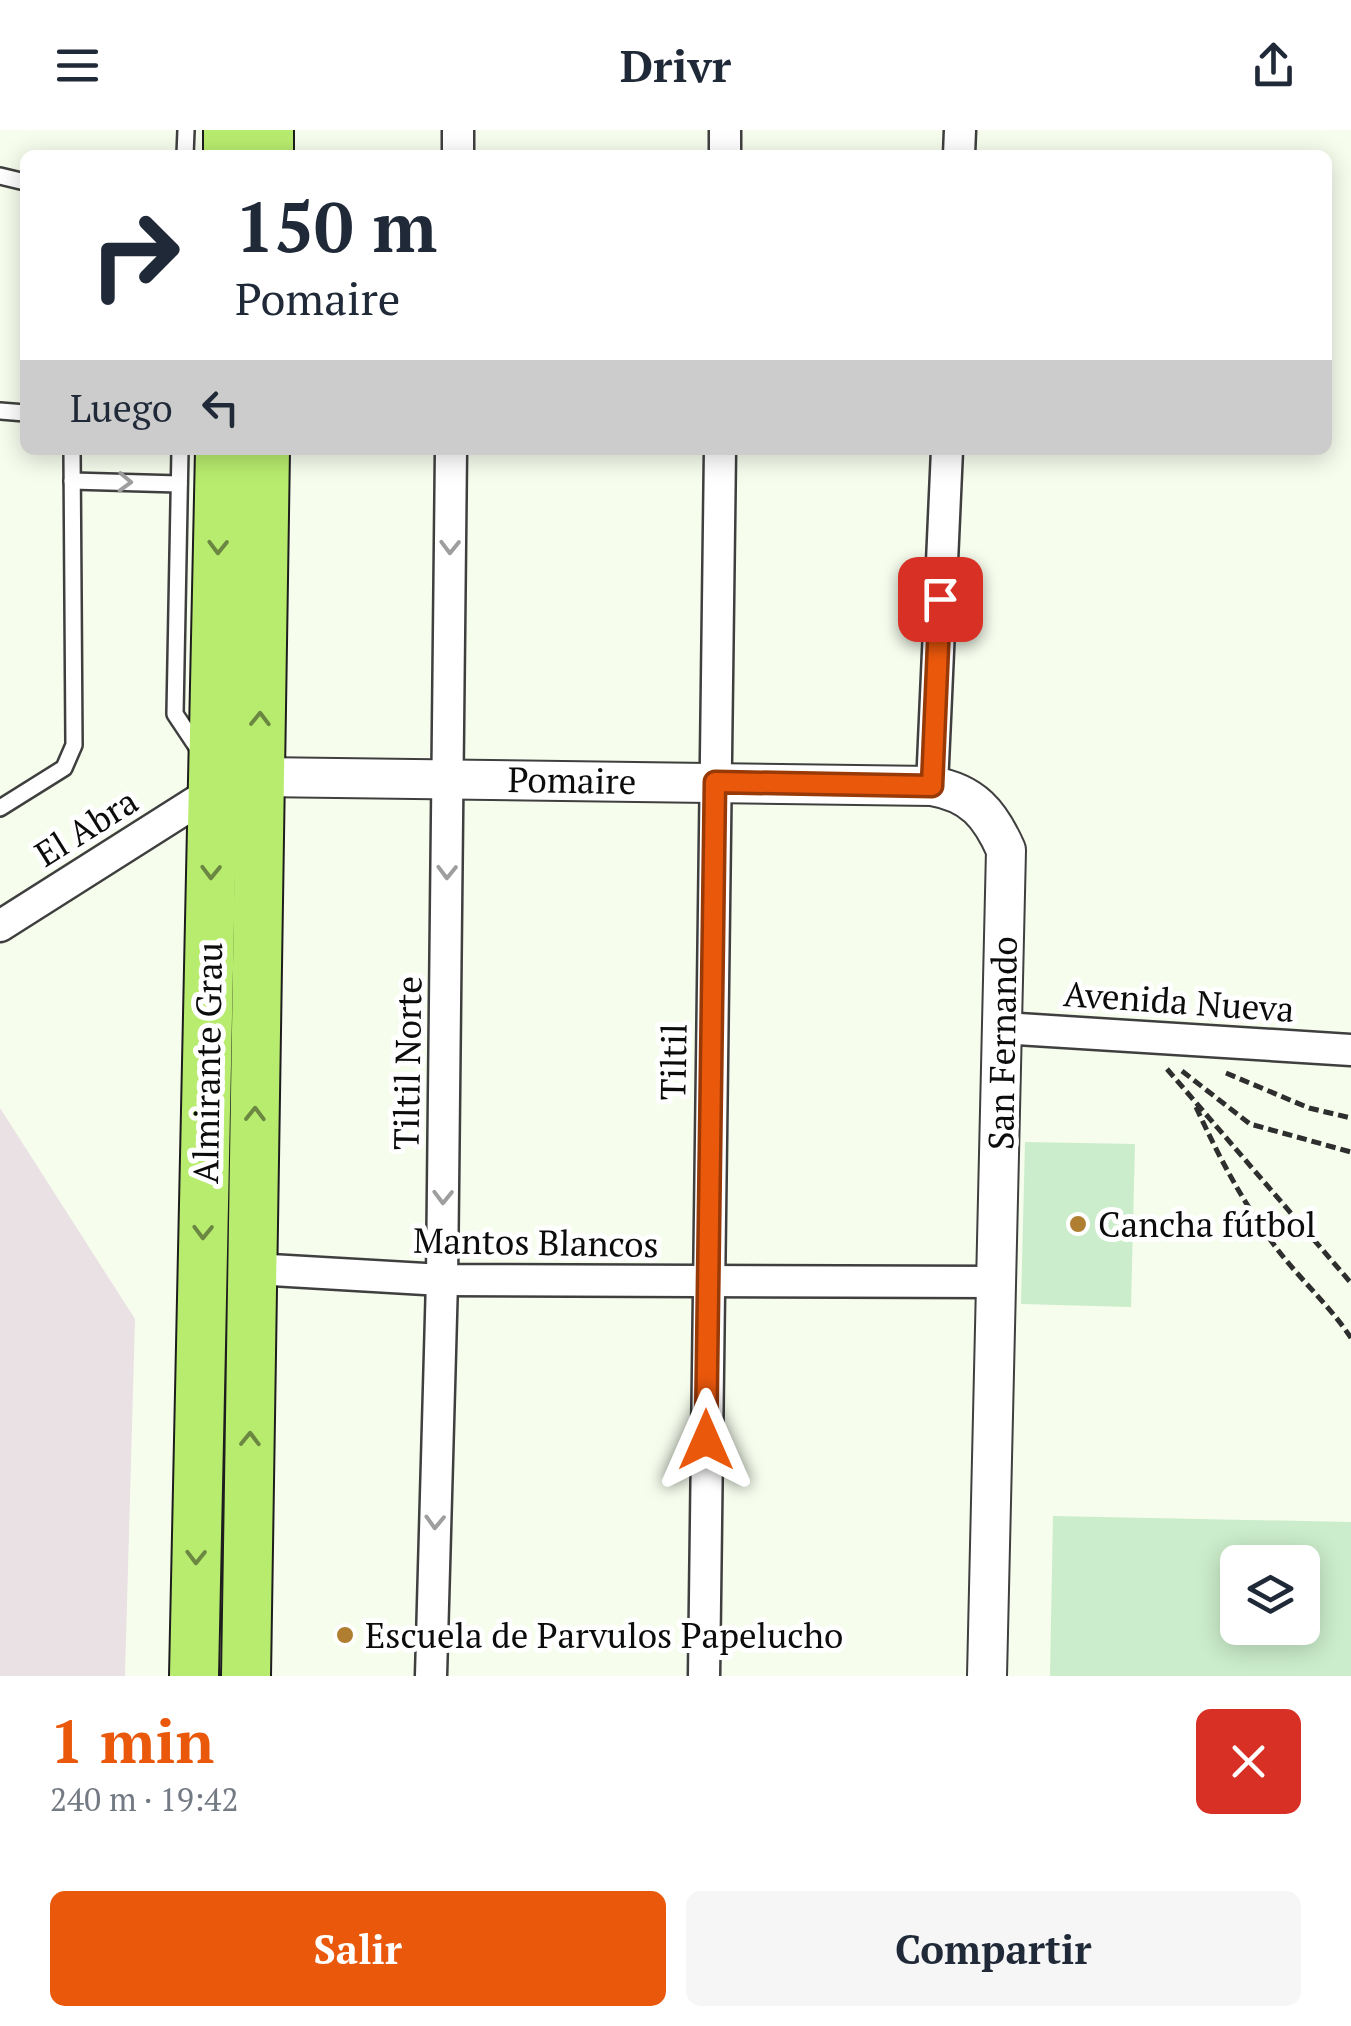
<!DOCTYPE html>
<html lang="es">
<head>
<meta charset="utf-8">
<style>
	:root { --surface:#fff; --page:#f6f6f7; --text:#1f2937; --muted:#747a83; --accent:#ea580c }
	body { margin:0; font-family:"PT Serif",serif; background:var(--page); color:var(--text); height:100vh; display:flex; flex-direction:column; font-size:38px; white-space:nowrap }
	* { box-sizing:border-box; margin:0 }
	p { font-size:32px; color:var(--muted) }
	.icon { flex:none; width:55px; height:55px; fill:none; stroke:currentColor; stroke-width:2; stroke-linecap:round; stroke-linejoin:round }
	.map { position:relative; height:1546px; overflow:hidden }
	.sheet { display:flex; flex-direction:column; background:var(--surface); flex:1 }
	.sheet>* { flex:none }
	.hud { position:absolute; left:20px; top:20px; width:1312px; height:305px; border-radius:15px; box-shadow:0 5px 25px #0003; background:#fff; color:var(--text); overflow:hidden }
	.tools { position:absolute; left:1220px; top:1415px; display:grid; gap:20px }
	.tools a { display:grid; place-items:center; width:100px; height:100px; border-radius:15px; background:var(--surface); box-shadow:0 5px 25px #0003; font-size:50px }
	.pin { position:absolute; display:grid; place-items:center; width:85px; height:85px; color:#fff; margin:-42px; border-radius:20px; box-shadow:0 5px 15px #0006 }
	.me { position:absolute; width:110px; margin:-55px; rotate:0deg; stroke-linejoin:round; filter:drop-shadow(0 0 8px #0008) }
	.turn { display:flex; align-items:center; gap:35px; height:210px; padding:0 50px; font-size:45px }
	.turn .icon { width:130px; height:130px; stroke-width:2.5 }
	.turn b { display:block; font-size:70px; line-height:85px }
	.then { display:flex; align-items:center; height:95px; padding:0 50px; background:#0003; gap:20px; font-size:38px }
	.round { display:grid; place-items:center; flex:none; width:105px; height:105px; border-radius:15px; background:var(--page) }
	.headline { display:flex; align-items:center; justify-content:space-between; height:170px; padding:0 50px }
	h1 { font-size:60px; font-weight:600; line-height:75px; color:var(--accent) }
	.action { display:flex; gap:20px; margin-top:auto; padding:20px 50px }
	.action a { flex:1; height:115px; border-radius:15px; background:var(--accent); color:#fff; font-size:40px; font-weight:600; line-height:115px; text-align:center }
	.action a+a { background:var(--page); color:var(--text) }
	header { display:flex; justify-content:space-between; align-items:center; height:130px; padding:0 50px; background:var(--surface); font-size:45px; font-weight:600 }
	.map>svg:first-child { display:block }
</style>
</head>
<body>
<header><svg class="icon" aria-label="menu" viewBox="0 0 24 24"><path d="M4 6h16M4 12h16M4 18h16"/></svg>Drivr<svg class="icon" aria-label="share" viewBox="0 0 24 24"><path d="M12 15V3M7 8l5-5 5 5M5 13v7h14v-7"/></svg></header>
<div class="map">
<svg width="1351" height="1546" viewBox="0 0 1351 1546">
	<rect width="100%" height="100%" fill="#f6fded"/>
	<path fill="#eae1e5" d="M 0,978 L 135,1189 L 125,1546 L 0,1546 Z"/>
	<g fill="#cbedcb" fill-rule="evenodd">
		<path d="M 1025,1012 L 1135,1014 L 1131,1177 L 1021,1174 Z"/>
		<path d="M 1053,1386 L 1351,1392 L 1351,1546 L 1050,1546 ZM 1238,1432 L 1302,1432 L 1302,1498 L 1238,1498 Z"/>
	</g>
	<g fill="none" stroke-linecap="round" stroke-linejoin="round">
		<defs>
			<g id="service">
				<path d="M 185,25 L 186,0"/>
				<path d="M 0,46 L 25,52"/>
				<path d="M 0,281 L 25,283"/>
				<path d="M 180,320 L 175,584 L 201,623"/>
				<path d="M 72,351 L 179,354"/>
				<path d="M 0,678 L 64,638 L 74,615 L 72,320"/>
			</g>
			<g id="minor">
				<path d="M 458,25 L 458,0"/>
				<path d="M 725,25 L 725,0"/>
				<path d="M 959,25 L 960,0"/>
				<path d="M 932,656 L 947,320"/>
				<path d="M 0,796 L 213,661"/>
				<path d="M 1002,898 L 1351,920"/>
				<path d="M 253,1139 L 442,1150 L 998,1152"/>
				<path d="M 431,1546 L 442,1150 L 451,320"/>
				<path d="M 704,1546 L 720,320"/>
			</g>
			<path id="tertiary" d="M 236,654 L 260,647 L 932,656 C 973,663 990,684 1006,720 L 987,1546"/>
			<g id="primary">
				<path d="M 228,25 L 228,0"/>
				<path d="M 269,25 L 269,0"/>
				<path d="M 194,1546 L 220,320"/>
				<path d="M 246,1546 L 265,320"/>
			</g>
		</defs>
		<use href="#service" stroke="#3f3f3f" stroke-width="20"/>
		<use href="#minor" stroke="#3f3f3f" stroke-width="35"/>
		<use href="#tertiary" stroke="#3f3f3f" stroke-width="42"/>
		<use href="#primary" stroke="#1d1d1d" stroke-width="52"/>
		<g stroke="#2e2e2e" stroke-width="5" stroke-dasharray="10 5" stroke-linecap="butt">
			<path d="M 1167,939 L 1351,1153"/>
			<path d="M 1182,941 L 1250,994 L 1351,1022"/>
			<path d="M 1226,943 L 1309,978 L 1351,988"/>
			<path d="M 1196,977 C 1218,1025 1241,1069 1272,1112 C 1296,1146 1328,1173 1351,1208"/>
		</g>
		<use href="#service" stroke="#fff" stroke-width="15"/>
		<use href="#minor" stroke="#fff" stroke-width="30"/>
		<use href="#tertiary" stroke="#fff" stroke-width="38"/>
		<use href="#primary" stroke="#b8ec6e" stroke-width="48"/>
	</g>
	<defs><path id="oneway-chevron" d="M-2-3.5L2.5 0L-2 3.5" fill="none" stroke-width="1.6" stroke-linecap="round" stroke-linejoin="round" transform="scale(2.5)"/></defs>
	<g stroke="#9e9e9e">
		<use href="#oneway-chevron" transform="translate(125 352) rotate(2)"/>
		<use href="#oneway-chevron" transform="translate(450 417) rotate(91)"/>
		<use href="#oneway-chevron" transform="translate(447 742) rotate(91)"/>
		<use href="#oneway-chevron" transform="translate(443 1067) rotate(91)"/>
		<use href="#oneway-chevron" transform="translate(435 1392) rotate(92)"/>
	</g>
	<g stroke="#6b8742">
		<use href="#oneway-chevron" transform="translate(218 417) rotate(91)"/>
		<use href="#oneway-chevron" transform="translate(260 589) rotate(-89)"/>
		<use href="#oneway-chevron" transform="translate(211 742) rotate(91)"/>
		<use href="#oneway-chevron" transform="translate(255 984) rotate(-89)"/>
		<use href="#oneway-chevron" transform="translate(203 1102) rotate(91)"/>
		<use href="#oneway-chevron" transform="translate(250 1309) rotate(-89)"/>
		<use href="#oneway-chevron" transform="translate(196 1427) rotate(91)"/>
	</g>
	<g fill="none" stroke-linecap="round" stroke-linejoin="round">
		<defs>
			<path id="route" d="M 706,1310 L 715,652 L 932,656 L 940,469"/>
		</defs>
		<use href="#route" stroke="#983908" stroke-width="25"/>
		<use href="#route" stroke="#ea580c" stroke-width="18"/>
	</g>
	<g fill="#af7e31" stroke="#fff" stroke-width="4">
		<circle cx="1078" cy="1094" r="10"/>
		<circle cx="345" cy="1505" r="10"/>
	</g>
	<g text-anchor="middle" dominant-baseline="central" stroke-width="10" stroke-linejoin="round" paint-order="stroke">
		<g font-size="35" fill="#0c0c0c" stroke="#fff">
			<text transform="translate(572 650) rotate(1)">Pomaire</text>
			<text transform="translate(86 697) rotate(-32)">El Abra</text>
			<text transform="translate(1179 871) rotate(4)">Avenida Nueva</text>
			<text transform="translate(1002 913) rotate(-89)">San Fernando</text>
			<text transform="translate(673 932) rotate(-89)">Tiltil</text>
			<text transform="translate(207 933) rotate(-89)">Almirante Grau</text>
			<text transform="translate(407 933) rotate(-89)">Tiltil Norte</text>
			<text transform="translate(536 1112) rotate(1)">Mantos Blancos</text>
		</g>
		<g font-size="35" fill="#0c0c0c" stroke="#fff" text-anchor="start">
			<text x="1098" y="1094">Cancha fútbol</text>
			<text x="365" y="1505">Escuela de Parvulos Papelucho</text>
		</g>
	</g>
</svg>
<div class="tools">
<a><svg class="icon" aria-label="layers" viewBox="0 0 24 24"><path d="M12 4l9 5-9 5-9-5zM3 14l9 5 9-5"/></svg></a>
</div>
<div class="pin" style="left:940px;top:469px;background:#d93025"><svg class="icon" aria-label="arrive" viewBox="0 0 24 24"><path d="M6 21V4h12l-3 4 3 4H6"/></svg></div>
<svg class="me" style="left:706px;top:1310px" viewBox="-20 -20 40 40"><path d="M0-17L14 15 0 8-14 15z" fill="#ea580c" stroke="#fff" stroke-width="4"/></svg>
<div class="hud">
<div class="turn"><svg class="icon" aria-label="right" viewBox="0 0 24 24"><path d="M7 20v-9h11M14 6l5 5-5 5"/></svg><div><b>150 m</b>Pomaire</div></div>
<div class="then">Luego<svg class="icon" aria-label="left" viewBox="0 0 24 24"><path d="M17 20v-9H6M10 6l-5 5 5 5"/></svg></div>
</div>
</div>
<section class="sheet">
<div class="headline"><div><h1>1 min</h1><p>240 m · 19:42</p></div><a class="round" style="background:#d93025;color:#fff"><svg class="icon" aria-label="close" viewBox="0 0 24 24"><path d="M6 6l12 12M18 6L6 18"/></svg></a></div>
<div class="action"><a>Salir</a><a>Compartir</a></div>
</section>
</body>
</html>
